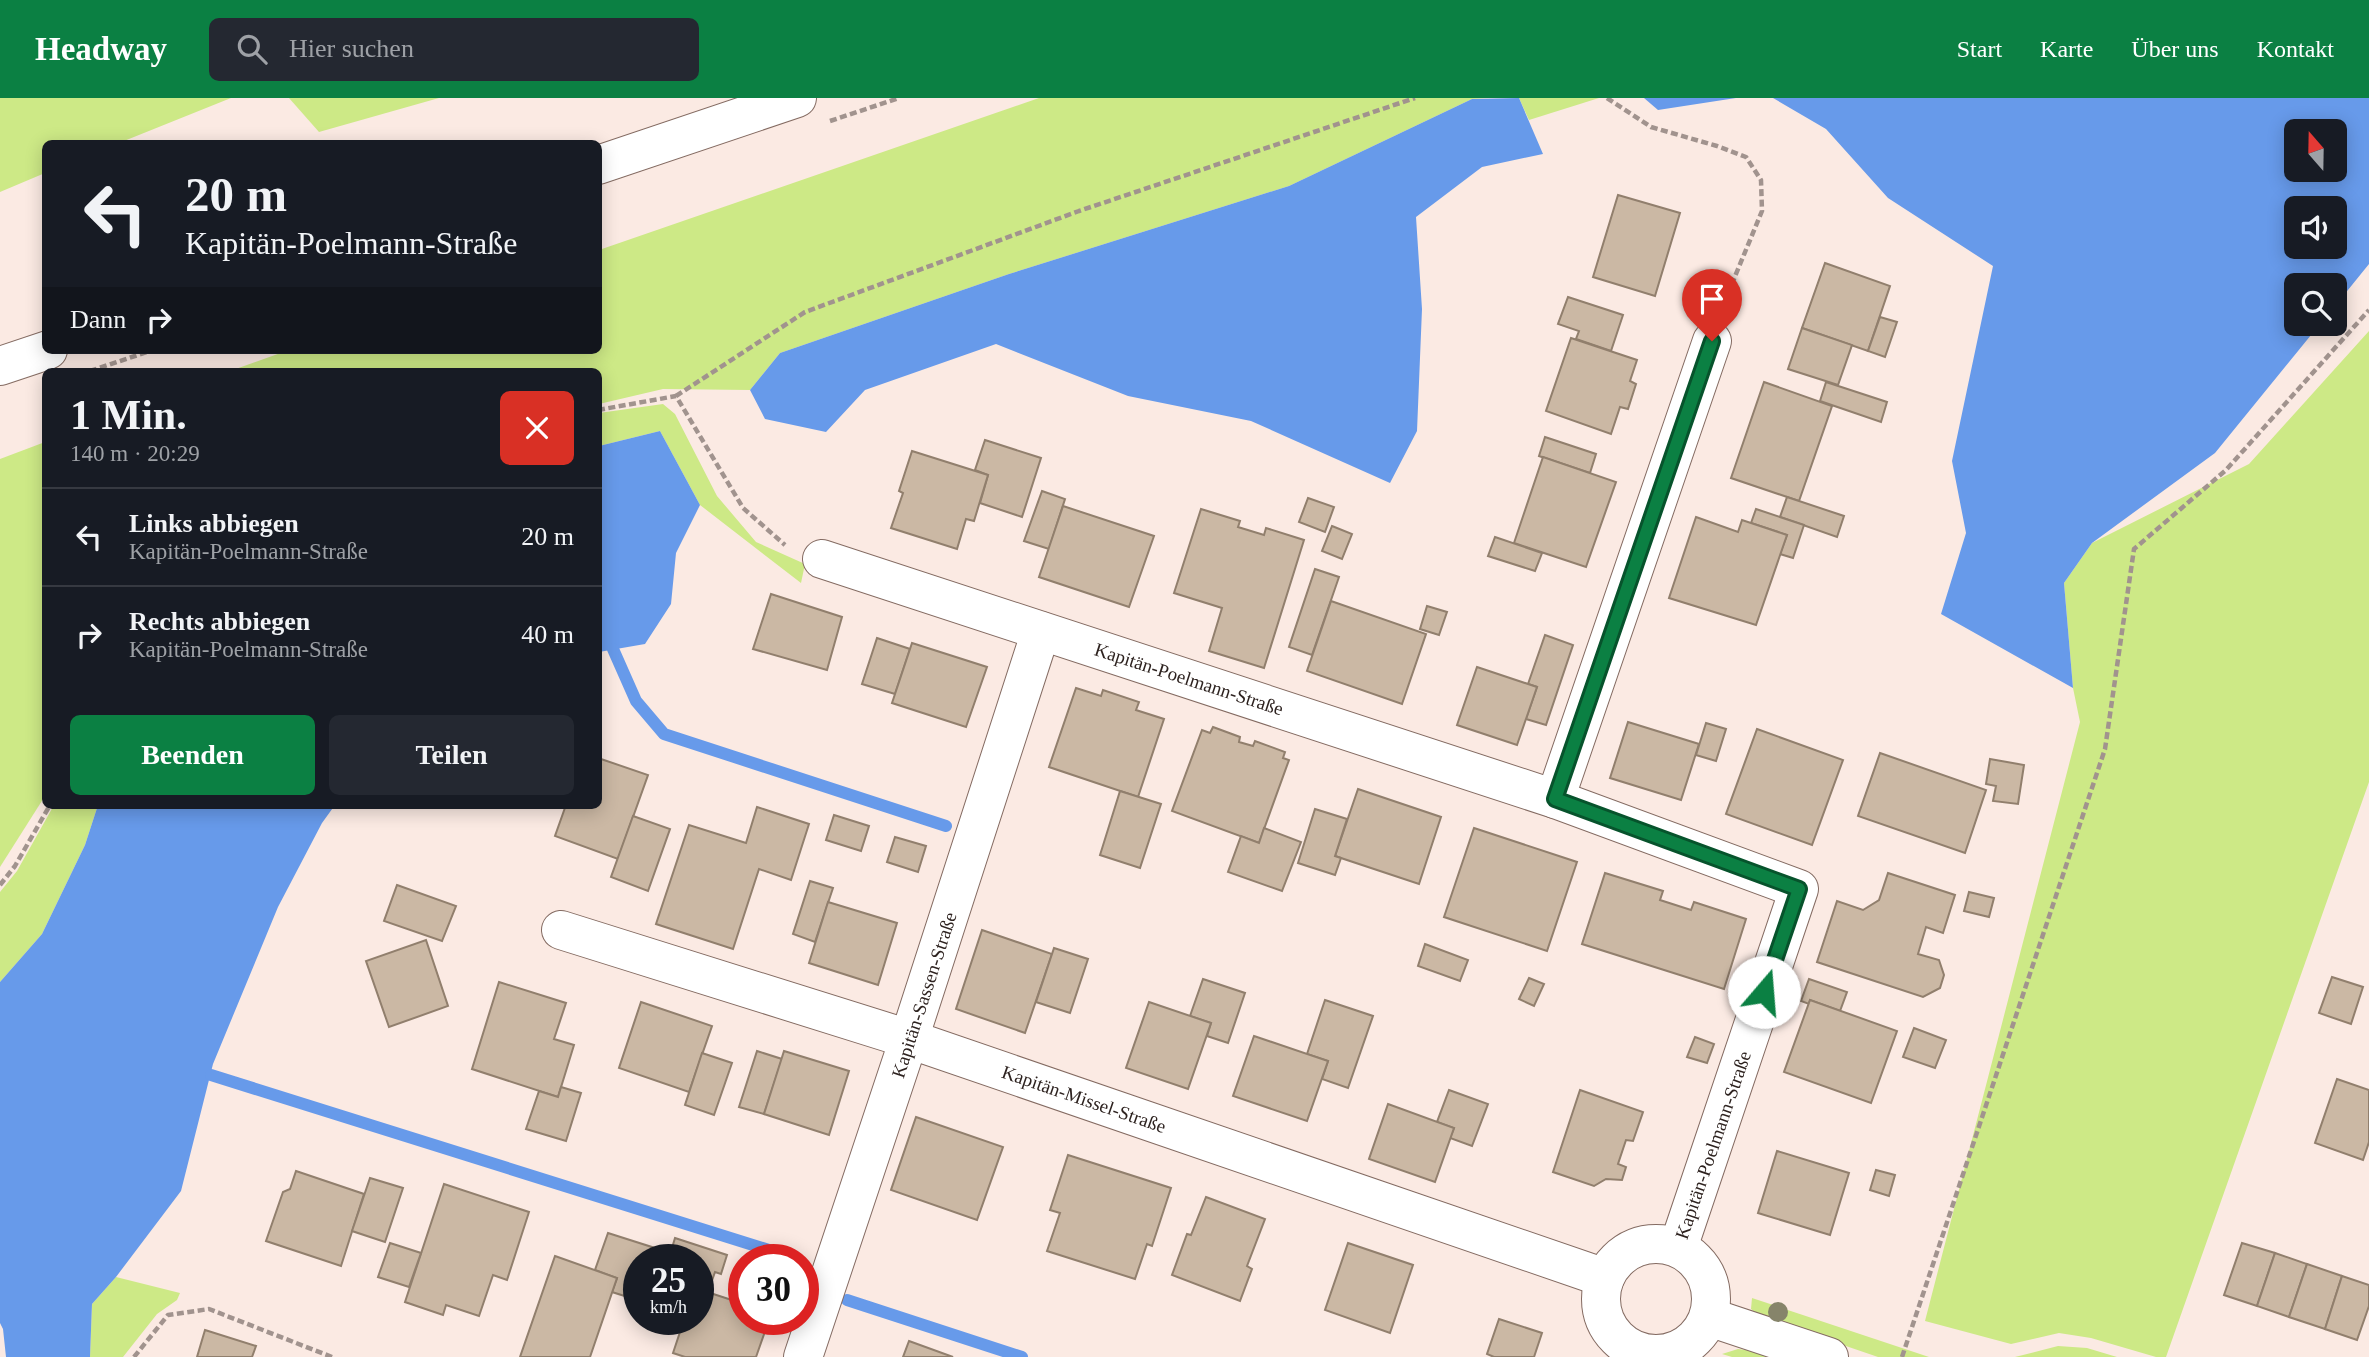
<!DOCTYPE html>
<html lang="de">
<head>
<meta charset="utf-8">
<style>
	:root { --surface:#171b24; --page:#242831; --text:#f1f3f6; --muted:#9ea1a6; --line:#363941; --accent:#0b8043 }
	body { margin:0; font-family:Georgia,serif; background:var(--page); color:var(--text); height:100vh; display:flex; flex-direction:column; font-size:26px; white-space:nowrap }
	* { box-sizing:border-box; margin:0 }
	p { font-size:23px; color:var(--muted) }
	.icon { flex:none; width:38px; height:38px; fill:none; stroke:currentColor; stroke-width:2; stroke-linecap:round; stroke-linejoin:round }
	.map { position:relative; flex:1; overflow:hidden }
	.side { position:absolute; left:42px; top:270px; width:560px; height:441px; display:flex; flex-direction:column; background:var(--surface); border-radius:10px; box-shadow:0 4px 18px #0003 }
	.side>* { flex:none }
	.top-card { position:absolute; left:42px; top:42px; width:560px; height:214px; border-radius:10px; box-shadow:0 4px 18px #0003; background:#171b24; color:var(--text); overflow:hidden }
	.needle { width:46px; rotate:340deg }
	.controls { position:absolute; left:2284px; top:21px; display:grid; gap:14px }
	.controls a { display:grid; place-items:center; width:63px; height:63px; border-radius:10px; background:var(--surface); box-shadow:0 4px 18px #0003; font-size:35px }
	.speed { position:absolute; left:623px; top:1146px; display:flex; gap:14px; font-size:35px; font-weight:700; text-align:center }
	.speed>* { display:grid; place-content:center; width:91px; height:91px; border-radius:50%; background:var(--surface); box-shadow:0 4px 18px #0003; line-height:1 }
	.speed small { font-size:18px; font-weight:400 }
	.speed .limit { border:10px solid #d22; background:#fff; color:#111 }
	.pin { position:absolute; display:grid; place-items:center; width:60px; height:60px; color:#fff; margin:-72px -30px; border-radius:50% 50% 50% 0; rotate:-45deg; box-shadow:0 0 7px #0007 }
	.pin .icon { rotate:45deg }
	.me { position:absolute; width:77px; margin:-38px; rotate:18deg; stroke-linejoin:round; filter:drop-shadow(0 0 5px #0008) }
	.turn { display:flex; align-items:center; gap:24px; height:147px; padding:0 28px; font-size:32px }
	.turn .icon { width:91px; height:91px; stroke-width:2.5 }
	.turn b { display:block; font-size:49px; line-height:60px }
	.then { display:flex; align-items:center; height:66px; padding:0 28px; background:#0003; gap:14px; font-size:26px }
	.round { display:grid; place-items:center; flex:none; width:74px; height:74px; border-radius:10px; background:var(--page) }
	.head { display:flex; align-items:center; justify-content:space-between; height:119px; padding:0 28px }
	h1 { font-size:42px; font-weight:600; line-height:52px }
	.button { display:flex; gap:14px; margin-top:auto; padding:14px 28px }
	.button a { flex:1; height:80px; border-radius:10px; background:var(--accent); color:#fff; font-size:28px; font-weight:600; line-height:80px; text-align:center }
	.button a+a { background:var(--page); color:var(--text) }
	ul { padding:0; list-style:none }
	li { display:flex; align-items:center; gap:21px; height:98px; padding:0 28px; border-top:2px solid var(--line) }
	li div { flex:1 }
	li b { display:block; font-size:26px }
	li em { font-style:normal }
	header { display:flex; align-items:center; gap:42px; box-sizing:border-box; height:98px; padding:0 35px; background:var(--accent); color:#fff }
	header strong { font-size:33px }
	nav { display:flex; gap:38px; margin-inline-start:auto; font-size:24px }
	.search { width:490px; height:63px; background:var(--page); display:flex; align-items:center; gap:18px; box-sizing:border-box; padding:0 24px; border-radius:10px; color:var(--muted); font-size:26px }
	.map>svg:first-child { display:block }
</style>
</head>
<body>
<header>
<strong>Headway</strong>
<div class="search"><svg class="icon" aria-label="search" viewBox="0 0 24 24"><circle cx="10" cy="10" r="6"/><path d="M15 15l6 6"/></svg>Hier suchen</div>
<nav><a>Start</a><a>Karte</a><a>Über uns</a><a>Kontakt</a></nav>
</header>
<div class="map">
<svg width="2369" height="1259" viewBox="0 0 2369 1259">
	<rect width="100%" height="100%" fill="#fbeae3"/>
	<g fill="#cde986">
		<path d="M 0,0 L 231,0 L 119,45 L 46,46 L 45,75 L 0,94 Z"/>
		<path d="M 289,0 L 439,0 L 319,34 Z"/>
		<path d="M 1039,0 L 1488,0 L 1472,1 L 1289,88 L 1009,176 L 780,255 L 750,292 L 663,291 L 599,306 L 598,273 L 230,273 L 289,252 L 598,252 L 599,152 Z"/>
		<path d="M 1519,0 L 1599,0 L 1529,22 Z"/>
		<path d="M 2369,233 L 2369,684 L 2166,1259 L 2156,1259 L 2091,1240 L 2059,1235 L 2011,1246 L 1925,1223 L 2080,624 L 2073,590 L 2064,485 L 2092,445 L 2249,366 Z"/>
		<path d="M 663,306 L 675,316 L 717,398 L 756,444 L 805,466 L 801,485 L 700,407 L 660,333 L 599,348 L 599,315 Z"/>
		<path d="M 45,344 L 45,698 L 0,769 L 0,361 Z"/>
		<path d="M 54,707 L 98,707 L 85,747 L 42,836 L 0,884 L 0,794 L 17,773 Z"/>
		<path d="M 116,1179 L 180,1195 L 177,1202 L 157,1216 L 123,1259 L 90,1259 L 92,1206 Z"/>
		<path d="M 1752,1200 L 1929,1259 L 1878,1259 L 1761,1219 L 1751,1211 Z"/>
		<path d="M 2058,1248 L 2087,1250 L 2117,1259 L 2015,1259 Z"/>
		<path d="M 1738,1251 L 1754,1253 L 1774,1259 L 1732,1259 L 1722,1256 Z"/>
	</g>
	<g fill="#679aea" fill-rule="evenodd">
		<path d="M 1519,0 L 1543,56 L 1482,69 L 1416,119 L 1422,211 L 1417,333 L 1390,385 L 1251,323 L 1128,298 L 996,246 L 865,292 L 826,334 L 765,321 L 750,292 L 780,255 L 1009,176 L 1289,88 L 1472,1 Z"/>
		<path d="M 1644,0 L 1736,0 L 1658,12 Z"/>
		<path d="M 1773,0 L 2369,0 L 2369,166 L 2335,208 L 2334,187 L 2296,187 L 2296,226 L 2320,226 L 2215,355 L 2092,445 L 2064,485 L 2073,590 L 1941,516 L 1966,435 L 1952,363 L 1993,168 L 1888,100 L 1826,31 ZM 2296,33 L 2334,33 L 2334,72 L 2296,72 ZM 2296,110 L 2334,110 L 2334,149 L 2296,149 Z"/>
		<path d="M 660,333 L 700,407 L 676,455 L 671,506 L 645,546 L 599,554 L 599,348 Z"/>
		<path d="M 98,707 L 335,707 L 322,725 L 278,809 L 213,966 L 181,1093 L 116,1179 L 92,1206 L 90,1259 L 6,1259 L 3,1231 L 0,1225 L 0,884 L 42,836 L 85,747 Z"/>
	</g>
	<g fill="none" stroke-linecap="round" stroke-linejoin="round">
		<g stroke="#679aea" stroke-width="12">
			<path d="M 613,551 L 636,603 L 664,636 L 946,728"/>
			<path d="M 211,977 L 791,1159"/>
			<path d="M 847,1202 L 1022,1259"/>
		</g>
	</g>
	<g fill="#cbb8a4" stroke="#917f6d" stroke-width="2">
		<path d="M 1618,97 L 1680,115 L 1655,198 L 1593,179 Z"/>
		<path d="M 1825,165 L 1890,188 L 1868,253 L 1802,230 Z"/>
		<path d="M 1568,199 L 1623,217 L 1611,253 L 1576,241 L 1579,233 L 1558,226 Z"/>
		<path d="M 1880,219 L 1897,224 L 1885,259 L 1868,253 Z"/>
		<path d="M 1802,230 L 1852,247 L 1838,287 L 1788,271 Z"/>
		<path d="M 1571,240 L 1637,262 L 1630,283 L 1636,286 L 1628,311 L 1620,309 L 1611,336 L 1546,313 Z"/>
		<path d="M 1764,284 L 1832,308 L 1799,403 L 1731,380 Z"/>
		<path d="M 1826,284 L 1887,304 L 1881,324 L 1820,303 Z"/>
		<path d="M 1545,339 L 1596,356 L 1590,375 L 1539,358 Z"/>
		<path d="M 985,342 L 1041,360 L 1022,419 L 980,405 L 988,377 L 975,372 Z"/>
		<path d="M 912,353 L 988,377 L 974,423 L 966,421 L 957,451 L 891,430 L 903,395 L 899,393 Z"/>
		<path d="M 1543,359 L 1616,384 L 1586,469 L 1514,445 Z"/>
		<path d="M 1042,393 L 1065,401 L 1049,451 L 1024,443 Z"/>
		<path d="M 1787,399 L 1844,418 L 1837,439 L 1780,419 Z"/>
		<path d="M 1308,400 L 1334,409 L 1325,434 L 1299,424 Z"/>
		<path d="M 1063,408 L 1154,438 L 1129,509 L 1039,479 Z"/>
		<path d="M 1201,411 L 1240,423 L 1238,429 L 1264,437 L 1266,430 L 1304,442 L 1264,570 L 1209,553 L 1222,510 L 1174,495 Z"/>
		<path d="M 1756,411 L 1804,427 L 1793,460 L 1780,456 L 1787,437 L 1751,425 Z"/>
		<path d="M 1696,419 L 1738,434 L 1742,422 L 1787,437 L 1756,527 L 1669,500 Z"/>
		<path d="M 1332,428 L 1352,436 L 1342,461 L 1322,453 Z"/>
		<path d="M 1495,439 L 1542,455 L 1535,473 L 1488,458 Z"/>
		<path d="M 1315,471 L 1339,479 L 1312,557 L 1289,549 Z"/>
		<path d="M 771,496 L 842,519 L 827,572 L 753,551 Z"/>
		<path d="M 1331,503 L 1426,536 L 1402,606 L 1307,573 Z"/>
		<path d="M 1427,508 L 1447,514 L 1439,537 L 1420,531 Z"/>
		<path d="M 1545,537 L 1573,547 L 1546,627 L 1526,621 L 1537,589 L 1528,586 Z"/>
		<path d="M 877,540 L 910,551 L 895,596 L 862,586 Z"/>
		<path d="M 912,545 L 987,569 L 966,629 L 892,605 Z"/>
		<path d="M 1477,569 L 1537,589 L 1517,647 L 1457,627 Z"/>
		<path d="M 1076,590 L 1101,598 L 1103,592 L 1139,604 L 1136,612 L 1164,621 L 1138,699 L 1049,669 Z"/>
		<path d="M 1628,624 L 1699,646 L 1681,702 L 1610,680 Z"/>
		<path d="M 1706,625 L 1726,631 L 1716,663 L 1696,657 Z"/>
		<path d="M 1213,629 L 1240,639 L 1239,644 L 1253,648 L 1255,643 L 1285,654 L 1283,660 L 1289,662 L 1259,745 L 1172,713 L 1202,632 L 1210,635 Z"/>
		<path d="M 1757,631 L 1843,662 L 1812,747 L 1726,716 Z"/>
		<path d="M 1880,655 L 1986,692 L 1965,755 L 1858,718 Z"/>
		<path d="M 598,660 L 648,677 L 618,761 L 555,738 L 566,707 L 598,707 Z"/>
		<path d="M 1990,661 L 2024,667 L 2018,706 L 1993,703 L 1996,688 L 1986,686 Z"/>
		<path d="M 1358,691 L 1441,719 L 1419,786 L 1335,758 Z"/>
		<path d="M 1120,693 L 1161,706 L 1140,770 L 1100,757 Z"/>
		<path d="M 757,709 L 809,726 L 791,782 L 759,771 L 733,851 L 656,826 L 689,727 L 746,745 Z"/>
		<path d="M 1315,711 L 1347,721 L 1335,758 L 1341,760 L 1335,777 L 1298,765 Z"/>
		<path d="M 834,717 L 869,728 L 861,753 L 826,742 Z"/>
		<path d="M 633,718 L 670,731 L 648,793 L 611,779 Z"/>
		<path d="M 1264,730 L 1301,744 L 1282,793 L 1228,774 L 1241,738 L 1259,745 Z"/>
		<path d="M 1474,730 L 1577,764 L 1547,853 L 1444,819 Z"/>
		<path d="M 895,739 L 926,748 L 918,774 L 887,764 Z"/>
		<path d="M 1605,775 L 1663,793 L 1660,802 L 1691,812 L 1694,804 L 1746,821 L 1724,891 L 1582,846 Z"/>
		<path d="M 1888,775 L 1955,797 L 1943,835 L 1926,829 L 1918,856 L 1939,862 L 1944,877 L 1940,890 L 1923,899 L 1817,864 L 1837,803 L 1863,812 L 1879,802 Z"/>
		<path d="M 810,783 L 833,790 L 815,844 L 793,836 Z"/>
		<path d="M 397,787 L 456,808 L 442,843 L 384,823 Z"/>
		<path d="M 1969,794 L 1994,800 L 1989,819 L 1964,813 Z"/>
		<path d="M 828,804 L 897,825 L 878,887 L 809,865 Z"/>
		<path d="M 982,832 L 1052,856 L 1025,935 L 956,911 Z"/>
		<path d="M 426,842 L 448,908 L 389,929 L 366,863 Z"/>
		<path d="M 1425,846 L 1468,862 L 1460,883 L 1418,868 Z"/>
		<path d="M 1054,850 L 1088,861 L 1070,915 L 1036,904 Z"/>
		<path d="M 2332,879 L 2363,889 L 2351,926 L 2319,915 Z"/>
		<path d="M 1529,880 L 1544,886 L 1534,908 L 1519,901 Z"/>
		<path d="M 1203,881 L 1245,895 L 1228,945 L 1207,938 L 1211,925 L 1190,918 Z"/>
		<path d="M 1809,881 L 1847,894 L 1840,913 L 1810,902 L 1809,906 L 1801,903 Z"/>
		<path d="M 499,884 L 566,905 L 554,941 L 574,947 L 558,999 L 472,971 Z"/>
		<path d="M 1325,902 L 1373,918 L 1348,990 L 1322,981 L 1328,963 L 1307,956 Z"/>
		<path d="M 1810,902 L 1897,933 L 1871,1005 L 1784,974 Z"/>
		<path d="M 641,904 L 712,928 L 689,994 L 619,970 Z"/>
		<path d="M 1149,904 L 1211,925 L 1188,991 L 1126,970 Z"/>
		<path d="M 1914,930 L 1946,942 L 1935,970 L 1903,959 Z"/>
		<path d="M 1254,938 L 1328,963 L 1307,1023 L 1233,998 Z"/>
		<path d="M 1695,939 L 1714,946 L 1707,965 L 1687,959 Z"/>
		<path d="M 757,953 L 782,961 L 764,1016 L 739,1009 Z"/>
		<path d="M 784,953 L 849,973 L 829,1037 L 764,1016 Z"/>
		<path d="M 702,955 L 732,965 L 714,1017 L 685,1007 Z"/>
		<path d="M 2337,981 L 2369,992 L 2369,1044 L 2363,1062 L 2315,1045 Z"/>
		<path d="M 561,989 L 581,995 L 566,1043 L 526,1031 L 539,993 L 558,999 Z"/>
		<path d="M 1449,992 L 1488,1006 L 1472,1048 L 1450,1040 L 1454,1030 L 1437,1024 Z"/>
		<path d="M 1580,992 L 1643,1014 L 1633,1043 L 1626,1042 L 1618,1066 L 1626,1069 L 1622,1082 L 1606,1081 L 1594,1088 L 1553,1074 Z"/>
		<path d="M 1388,1006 L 1454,1030 L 1435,1084 L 1369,1061 Z"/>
		<path d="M 916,1019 L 1003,1049 L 977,1122 L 891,1092 Z"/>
		<path d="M 1777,1053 L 1849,1075 L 1830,1137 L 1758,1115 Z"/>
		<path d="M 1068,1057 L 1171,1090 L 1152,1148 L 1147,1146 L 1135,1181 L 1047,1153 L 1060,1115 L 1050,1112 Z"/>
		<path d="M 1876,1072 L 1895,1077 L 1889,1098 L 1870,1092 Z"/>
		<path d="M 296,1073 L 364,1096 L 341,1168 L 266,1143 L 283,1094 L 290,1091 Z"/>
		<path d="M 370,1080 L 403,1090 L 385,1144 L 352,1133 Z"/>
		<path d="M 444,1086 L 529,1114 L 507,1182 L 493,1177 L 479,1218 L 446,1207 L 443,1217 L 405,1204 Z"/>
		<path d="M 1206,1099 L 1265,1121 L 1247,1168 L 1252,1171 L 1240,1203 L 1172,1177 L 1187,1136 L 1191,1137 Z"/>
		<path d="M 608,1135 L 655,1150 L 651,1162 L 639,1162 L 637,1202 L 612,1194 L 617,1180 L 595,1172 Z"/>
		<path d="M 675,1140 L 727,1157 L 721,1176 L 715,1174 L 708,1194 L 698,1191 L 698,1162 L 674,1162 L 669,1160 Z"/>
		<path d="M 390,1145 L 421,1155 L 409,1189 L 378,1179 Z"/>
		<path d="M 1348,1145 L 1413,1167 L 1390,1235 L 1325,1212 Z"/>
		<path d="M 2242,1145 L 2275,1155 L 2257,1208 L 2224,1197 Z"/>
		<path d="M 2275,1155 L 2307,1166 L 2289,1219 L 2257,1208 Z"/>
		<path d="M 555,1158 L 617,1180 L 590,1259 L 520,1259 Z"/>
		<path d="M 2307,1166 L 2342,1178 L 2325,1231 L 2289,1219 Z"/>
		<path d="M 2342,1178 L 2369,1187 L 2369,1208 L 2357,1242 L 2325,1231 Z"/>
		<path d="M 698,1191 L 744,1206 L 744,1222 L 769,1222 L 756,1259 L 685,1259 L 673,1255 L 684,1222 L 698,1222 Z"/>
		<path d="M 1499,1221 L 1542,1235 L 1534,1259 L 1494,1259 L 1487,1256 Z"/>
		<path d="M 205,1232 L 256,1248 L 252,1259 L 197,1259 Z"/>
		<path d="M 909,1243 L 953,1259 L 903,1259 Z"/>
	</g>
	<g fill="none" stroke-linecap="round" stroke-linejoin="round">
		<defs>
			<g id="minor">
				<path d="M 598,67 L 797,0"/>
				<path d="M 0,268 L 48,252"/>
				<path d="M 822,461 L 1555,701 L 1799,791 L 1678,1150"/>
				<path d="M 1555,701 L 1712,243"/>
				<path d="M 561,832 L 909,941 L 1605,1180"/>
				<circle cx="1656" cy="1201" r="55"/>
				<path d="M 1709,1219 L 1829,1259"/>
				<path d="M 803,1259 L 909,941 L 1041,533"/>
			</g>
		</defs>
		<use href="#minor" stroke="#846b62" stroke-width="40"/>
		<g stroke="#a1938e" stroke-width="4.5" stroke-dasharray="7 3.5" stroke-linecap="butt">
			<path d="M 1607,0 L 1651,29 L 1717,48 L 1746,59 L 1761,82 L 1762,113 L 1724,205"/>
			<path d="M 830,23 L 899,0"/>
			<path d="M 90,273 L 153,252"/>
			<path d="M 676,298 L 805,214 L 1079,113 L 1415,0"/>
			<path d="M 598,312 L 676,298 L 743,410 L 785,447"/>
			<path d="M 0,787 L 15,768 L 50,707"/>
			<path d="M 134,1259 L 168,1217 L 209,1211 L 332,1259"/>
			<path d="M 1902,1259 L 2105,651 L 2134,451 L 2226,372 L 2369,212"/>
		</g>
		<use href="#minor" stroke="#fff" stroke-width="38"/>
	</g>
	<circle fill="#86846a" cx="1778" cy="1214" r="10"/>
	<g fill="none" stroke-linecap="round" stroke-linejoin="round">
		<defs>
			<path id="route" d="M 1712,243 L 1555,701 L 1799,791 L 1764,894"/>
		</defs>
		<use href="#route" stroke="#07532c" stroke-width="18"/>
		<use href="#route" stroke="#0b8043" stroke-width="12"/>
	</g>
	<g text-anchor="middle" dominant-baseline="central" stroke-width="7" stroke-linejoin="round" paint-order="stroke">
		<g font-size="19" fill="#2e2320" stroke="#fff">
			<text transform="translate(1189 581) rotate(18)">Kapitän-Poelmann-Straße</text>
			<text transform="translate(924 897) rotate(-72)">Kapitän-Sassen-Straße</text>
			<text transform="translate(1084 1001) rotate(19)">Kapitän-Missel-Straße</text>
			<text transform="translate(1713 1047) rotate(-71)">Kapitän-Poelmann-Straße</text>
		</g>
	</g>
</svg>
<div class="controls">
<a><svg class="needle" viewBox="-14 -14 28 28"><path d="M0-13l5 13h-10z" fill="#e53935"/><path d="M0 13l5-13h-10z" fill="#9ea1a6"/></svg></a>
<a><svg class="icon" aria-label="sound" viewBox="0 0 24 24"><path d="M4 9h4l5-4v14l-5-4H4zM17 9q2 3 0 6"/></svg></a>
<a><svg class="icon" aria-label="search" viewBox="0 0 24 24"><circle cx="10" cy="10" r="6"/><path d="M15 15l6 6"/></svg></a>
</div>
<div class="speed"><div>25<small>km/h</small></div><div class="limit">30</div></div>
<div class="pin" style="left:1712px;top:243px;background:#d93025"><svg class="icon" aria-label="arrive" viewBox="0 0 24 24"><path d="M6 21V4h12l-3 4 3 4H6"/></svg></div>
<svg class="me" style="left:1764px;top:894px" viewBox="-20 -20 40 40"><circle r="19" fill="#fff"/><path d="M0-13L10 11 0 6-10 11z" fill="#0b8043"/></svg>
<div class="top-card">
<div class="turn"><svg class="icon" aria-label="left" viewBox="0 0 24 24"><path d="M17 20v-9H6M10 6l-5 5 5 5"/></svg><div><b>20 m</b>Kapitän-Poelmann-Straße</div></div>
<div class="then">Dann<svg class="icon" aria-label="right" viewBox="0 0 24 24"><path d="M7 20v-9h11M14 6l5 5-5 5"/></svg></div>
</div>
<section class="side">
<div class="head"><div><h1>1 Min.</h1><p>140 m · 20:29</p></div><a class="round" style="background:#d93025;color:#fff"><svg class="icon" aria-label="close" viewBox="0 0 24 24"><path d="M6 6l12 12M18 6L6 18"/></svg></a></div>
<ul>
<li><svg class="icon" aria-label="left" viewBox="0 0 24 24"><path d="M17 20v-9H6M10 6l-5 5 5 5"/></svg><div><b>Links abbiegen</b><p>Kapitän-Poelmann-Straße</p></div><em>20 m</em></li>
<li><svg class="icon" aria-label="right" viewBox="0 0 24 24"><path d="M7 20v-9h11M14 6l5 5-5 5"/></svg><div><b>Rechts abbiegen</b><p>Kapitän-Poelmann-Straße</p></div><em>40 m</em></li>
</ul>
<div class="button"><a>Beenden</a><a>Teilen</a></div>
</section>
</div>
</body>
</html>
